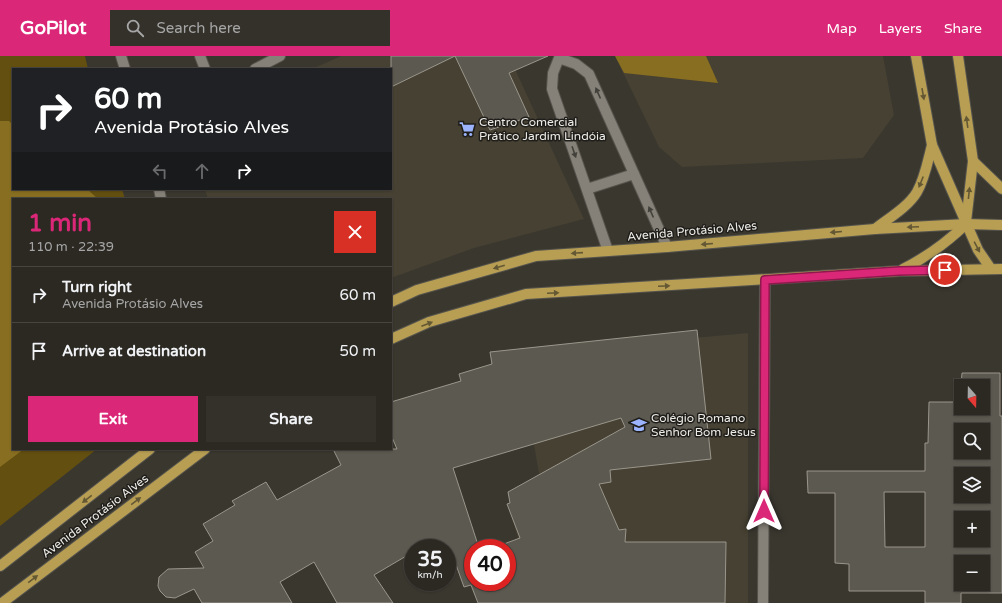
<!DOCTYPE html>
<html lang="en">
<head>
<meta charset="utf-8">
<style>
	:root { --surface:#2c2923; --page:#34312b; --text:#f1f3f6; --muted:#a6a6a6; --line:#484541; --accent:#db2777 }
	body { margin:0; font-family:"Varela Round",sans-serif; background:var(--page); color:var(--text); height:100vh; display:flex; flex-direction:column; font-size:15px; white-space:nowrap }
	* { box-sizing:border-box; margin:0 }
	p { font-size:13px; color:var(--muted) }
	.icon { flex:none; width:22px; height:22px; fill:none; stroke:currentColor; stroke-width:2; stroke-linecap:round; stroke-linejoin:round }
	.map { position:relative; flex:1; overflow:hidden }
	.side { position:absolute; left:12px; top:142px; width:380px; height:252px; display:flex; flex-direction:column; background:var(--surface); border-radius:0px; box-shadow:0 1px 3px #0004,0 0 0 1px var(--line) }
	.side>* { flex:none }
	.banner { position:absolute; left:12px; top:12px; width:380px; height:122px; border-radius:0px; box-shadow:0 1px 3px #0004,0 0 0 1px var(--line); background:#202124; color:#fff; overflow:hidden }
	.needle { width:26px; rotate:160deg }
	.tools { position:absolute; left:954px; top:323px; display:grid; gap:8px }
	.tools a { display:grid; place-items:center; width:36px; height:36px; border-radius:0px; background:var(--surface); box-shadow:0 1px 3px #0004,0 0 0 1px var(--line); font-size:20px }
	.speed { position:absolute; left:404px; top:483px; display:flex; gap:8px; font-size:20px; font-weight:700; text-align:center }
	.speed>* { display:grid; place-content:center; width:52px; height:52px; border-radius:50%; background:var(--surface); box-shadow:0 1px 3px #0004,0 0 0 1px var(--line); line-height:1 }
	.speed small { font-size:10px; font-weight:400 }
	.speed .limit { border:6px solid #d22; background:#fff; color:#111 }
	.pin { position:absolute; display:grid; place-items:center; width:34px; height:34px; color:#fff; margin:-17px; border:2px solid #fff; border-radius:50%; box-shadow:0 1px 4px #0007 }
	.me { position:absolute; width:44px; margin:-22px; rotate:0deg; stroke-linejoin:round; filter:drop-shadow(0 0 3px #0008) }
	.turn { display:flex; align-items:center; gap:14px; height:84px; padding:0 16px; font-size:18px }
	.turn .icon { width:52px; height:52px; stroke-width:2.5 }
	.turn b { display:block; font-size:28px; line-height:34px }
	.lanes { display:flex; align-items:center; height:38px; padding:0 16px; background:#0003; justify-content:center; gap:20px; direction:ltr }
	.lanes .off { opacity:.35 }
	.round { display:grid; place-items:center; flex:none; width:42px; height:42px; border-radius:0px; background:var(--page) }
	.headline { display:flex; align-items:center; justify-content:space-between; height:68px; padding:0 16px }
	h1 { font-size:24px; font-weight:700; line-height:30px; color:var(--accent) }
	.cta { display:flex; gap:8px; margin-top:auto; padding:8px 16px }
	.cta a { flex:1; height:46px; border-radius:0px; background:var(--accent); color:#fff; font-size:16px; font-weight:700; line-height:46px; text-align:center }
	.cta a+a { background:var(--page); color:var(--text) }
	ul { padding:0; list-style:none }
	li { display:flex; align-items:center; gap:12px; height:56px; padding:0 16px; border-top:1px solid var(--line) }
	li div { flex:1 }
	li b { display:block; font-size:15px }
	li em { font-style:normal }
	header { display:flex; align-items:center; gap:24px; box-sizing:border-box; height:56px; padding:0 20px; background:var(--accent); color:#fff }
	header strong { font-size:19px }
	nav { display:flex; gap:22px; margin-inline-start:auto; font-size:14px }
	.search { width:280px; height:36px; background:var(--page); display:flex; align-items:center; gap:10px; box-sizing:border-box; padding:0 14px; border-radius:0px; color:var(--muted); font-size:15px }
	.map>svg:first-child { display:block }
</style>
</head>
<body>
<header>
<strong>GoPilot</strong>
<div class="search"><svg class="icon" aria-label="search" viewBox="0 0 24 24"><circle cx="10" cy="10" r="6"/><path d="M15 15l6 6"/></svg>Search here</div>
<nav><a>Map</a><a>Layers</a><a>Share</a></nav>
</header>
<div class="map">
<svg width="1002" height="547" viewBox="0 0 1002 547">
	<rect width="100%" height="100%" fill="#3a372f"/>
	<g fill="#464132">
		<path d="M 341,0 L 509,0 L 584,163 L 474,192 L 391,222 L 391,143 L 208,143 L 205,133 L 391,133 L 391,13 L 312,13 Z"/>
		<path d="M 615,0 L 883,0 L 894,59 L 863,102 L 682,111 L 659,91 Z"/>
		<path d="M 748,277 L 748,547 L 537,547 L 511,458 L 543,440 L 518,298 Z"/>
	</g>
	<path fill="#634f10" d="M 0,0 L 85,0 L 88,13 L 13,13 L 13,133 L 122,133 L 125,143 L 13,143 L 13,393 L 97,393 L 0,470 Z"/>
	<g fill="#886e20">
		<path d="M 615,0 L 706,0 L 718,27 L 624,17 Z"/>
		<path d="M 0,65 L 9,65 L 13,69 L 13,133 L 87,133 L 98,143 L 13,143 L 13,393 L 24,393 L 0,411 Z"/>
	</g>
	<g fill="#5c5950" stroke="#9a968c" fill-rule="evenodd">
		<path d="M 391,0 L 548,0 L 509,17 L 529,61 L 490,74 L 455,0 L 391,31 Z"/>
		<path d="M 697,274 L 711,403 L 610,414 L 611,426 L 599,428 L 619,474 L 626,473 L 625,486 L 726,486 L 725,547 L 478,547 L 471,529 L 464,531 L 450,492 L 413,492 L 413,496 L 374,519 L 393,547 L 337,547 L 314,506 L 280,526 L 292,547 L 202,547 L 194,533 L 175,542 L 166,541 L 160,535 L 158,530 L 159,521 L 168,513 L 204,512 L 195,496 L 213,485 L 203,468 L 235,449 L 232,445 L 266,426 L 277,444 L 341,409 L 333,393 L 397,393 L 391,379 L 391,346 L 461,325 L 459,318 L 492,308 L 490,296 ZM 621,362 L 625,371 L 508,436 L 510,447 L 507,448 L 520,482 L 493,492 L 507,492 L 507,526 L 473,526 L 473,492 L 479,492 L 453,412 Z"/>
		<path d="M 962,317 L 1000,317 L 1000,360 L 1002,360 L 1002,537 L 961,537 L 961,547 L 925,547 L 925,535 L 849,535 L 849,508 L 835,507 L 835,437 L 808,437 L 807,415 L 925,415 L 925,387 L 928,387 L 929,346 L 961,346 L 961,352 L 983,352 L 983,330 L 961,330 ZM 961,374 L 983,374 L 983,396 L 961,396 ZM 961,418 L 983,418 L 983,440 L 961,440 ZM 884,436 L 925,436 L 925,491 L 885,491 ZM 961,462 L 983,462 L 983,484 L 961,484 ZM 961,506 L 983,506 L 983,528 L 961,528 Z"/>
	</g>
	<g fill="none" stroke-linecap="round" stroke-linejoin="round">
		<defs>
			<g id="minor">
				<path d="M 121,0 L 125,13"/>
				<path d="M 200,0 L 205,13"/>
				<path d="M 255,13 L 280,0"/>
				<path d="M 159,133 L 161,143"/>
				<path d="M 587,133 L 634,118"/>
				<path d="M 608,195 L 552,33 L 553,17 L 559,2 L 576,8 L 589,18 L 667,191"/>
				<path d="M 763,547 L 765,224"/>
			</g>
			<g id="major">
				<path d="M 916,0 L 932,89 L 978,194 L 991,213"/>
				<path d="M 958,0 L 973,105 L 966,166"/>
				<path d="M 973,105 L 1002,133"/>
				<path d="M 875,173 C 889,162 908,151 917,136 C 925,122 928,104 932,89"/>
				<path d="M 903,213 C 927,201 946,187 966,168"/>
				<path d="M 391,246 L 417,234 L 536,200 L 667,191 L 875,173 L 966,168 L 1002,169"/>
				<path d="M 391,283 L 429,266 L 526,238 L 899,215 L 1002,213"/>
				<path d="M 0,510 L 150,393"/>
				<path d="M 2,547 L 205,393"/>
			</g>
		</defs>
		<use href="#minor" stroke="#56544d" stroke-width="12"/>
		<use href="#major" stroke="#56544d" stroke-width="12"/>
		<use href="#minor" stroke="#858178" stroke-width="10"/>
		<use href="#major" stroke="#b79e53" stroke-width="10"/>
	</g>
	<defs><path id="oneway-solid" d="M-6-.8H1V-3.2L6.5 0L1 3.2V.8H-6Z"/></defs>
	<g fill="#43413b">
		<use href="#oneway-solid" transform="translate(598 37) rotate(-114)"/>
		<use href="#oneway-solid" transform="translate(574 96) rotate(71)"/>
		<use href="#oneway-solid" transform="translate(651 156) rotate(-114)"/>
	</g>
	<g fill="#645834">
		<use href="#oneway-solid" transform="translate(923 38) rotate(80)"/>
		<use href="#oneway-solid" transform="translate(967 66) rotate(-98)"/>
		<use href="#oneway-solid" transform="translate(921 126) rotate(112)"/>
		<use href="#oneway-solid" transform="translate(969 137) rotate(-84)"/>
		<use href="#oneway-solid" transform="translate(913 171) rotate(177)"/>
		<use href="#oneway-solid" transform="translate(836 176) rotate(175)"/>
		<use href="#oneway-solid" transform="translate(707 188) rotate(175)"/>
		<use href="#oneway-solid" transform="translate(977 191) rotate(62)"/>
		<use href="#oneway-solid" transform="translate(577 197) rotate(176)"/>
		<use href="#oneway-solid" transform="translate(499 211) rotate(164)"/>
		<use href="#oneway-solid" transform="translate(664 230) rotate(-3)"/>
		<use href="#oneway-solid" transform="translate(553 237) rotate(-3)"/>
		<use href="#oneway-solid" transform="translate(427 268) rotate(-21)"/>
		<use href="#oneway-solid" transform="translate(87 443) rotate(142)"/>
		<use href="#oneway-solid" transform="translate(136 445) rotate(-37)"/>
		<use href="#oneway-solid" transform="translate(33 523) rotate(-37)"/>
	</g>
	<g fill="none" stroke-linecap="round" stroke-linejoin="round">
		<defs>
			<path id="route" d="M 764,455 L 765,224 L 899,215 L 945,214"/>
		</defs>
		<use href="#route" stroke="#8e194d" stroke-width="10"/>
		<use href="#route" stroke="#db2777" stroke-width="7"/>
	</g>
	<defs>
		<symbol id="supermarket-bare" viewBox="-9 -9 18 18"><path d="M-6-5.5h2.5l.6 2H6L4.5 2H-2.5L-4.4-4H-6ZM-1.5 3.2a1.3 1.3 0 1 0 .1 0ZM3 3.2a1.3 1.3 0 1 0 .1 0Z" fill="#9cb4fd" stroke="#201e1a" stroke-width="2.5" paint-order="stroke"/></symbol>
		<symbol id="school-bare" viewBox="-9 -9 18 18"><path d="M0-5L7-2L0 1L-7-2ZM-4 1L0 2.5L4 1V4Q0 6-4 4Z" fill="#9cb4fd" stroke="#201e1a" stroke-width="2.5" paint-order="stroke"/></symbol>
	</defs>
	<g fill-rule="evenodd">
		<use href="#supermarket-bare" x="456" y="62" width="22" height="22"/>
		<use href="#school-bare" x="628" y="358" width="22" height="22"/>
	</g>
	<g text-anchor="middle" dominant-baseline="central" stroke-width="3" stroke-linejoin="round" paint-order="stroke">
		<g font-size="12" fill="#eeece7" stroke="#201e1a" text-anchor="start">
			<text x="479" y="66">Centro Comercial<tspan x="479" dy="14">Prático Jardim Lindóia</tspan></text>
			<text x="651" y="362">Colégio Romano<tspan x="651" dy="14">Senhor Bom Jesus</tspan></text>
		</g>
		<g font-size="12" fill="#eeece7" stroke="#201e1a">
			<text transform="translate(692 175) rotate(-5)">Avenida Protásio Alves</text>
			<text transform="translate(95 460) rotate(-37)">Avenida Protásio Alves</text>
		</g>
	</g>
</svg>
<div class="tools">
<a><svg class="needle" viewBox="-14 -14 28 28"><path d="M0-13l5 13h-10z" fill="#e53935"/><path d="M0 13l5-13h-10z" fill="#a6a6a6"/></svg></a>
<a><svg class="icon" aria-label="search" viewBox="0 0 24 24"><circle cx="10" cy="10" r="6"/><path d="M15 15l6 6"/></svg></a>
<a><svg class="icon" aria-label="layers" viewBox="0 0 24 24"><path d="M12 4l9 5-9 5-9-5zM3 14l9 5 9-5"/></svg></a>
<a>+</a>
<a>−</a>
</div>
<div class="speed"><div>35<small>km/h</small></div><div class="limit">40</div></div>
<div class="pin" style="left:945px;top:214px;background:#d93025"><svg class="icon" aria-label="arrive" viewBox="0 0 24 24"><path d="M6 21V4h12l-3 4 3 4H6"/></svg></div>
<svg class="me" style="left:764px;top:455px" viewBox="-20 -20 40 40"><path d="M0-17L14 15 0 8-14 15z" fill="#db2777" stroke="#fff" stroke-width="4"/></svg>
<div class="banner">
<div class="turn"><svg class="icon" aria-label="right" viewBox="0 0 24 24"><path d="M7 20v-9h11M14 6l5 5-5 5"/></svg><div><b>60 m</b>Avenida Protásio Alves</div></div>
<div class="lanes"><svg class="icon off" aria-label="left" viewBox="0 0 24 24"><path d="M17 20v-9H6M10 6l-5 5 5 5"/></svg><svg class="icon off" aria-label="ahead" viewBox="0 0 24 24"><path d="M12 20V5M6 11l6-6 6 6"/></svg><svg class="icon" aria-label="right" viewBox="0 0 24 24"><path d="M7 20v-9h11M14 6l5 5-5 5"/></svg></div>
</div>
<section class="side">
<div class="headline"><div><h1>1 min</h1><p>110 m · 22:39</p></div><a class="round" style="background:#d93025;color:#fff"><svg class="icon" aria-label="close" viewBox="0 0 24 24"><path d="M6 6l12 12M18 6L6 18"/></svg></a></div>
<ul>
<li><svg class="icon" aria-label="right" viewBox="0 0 24 24"><path d="M7 20v-9h11M14 6l5 5-5 5"/></svg><div><b>Turn right</b><p>Avenida Protásio Alves</p></div><em>60 m</em></li>
<li><svg class="icon" aria-label="arrive" viewBox="0 0 24 24"><path d="M6 21V4h12l-3 4 3 4H6"/></svg><div><b>Arrive at destination</b></div><em>50 m</em></li>
</ul>
<div class="cta"><a>Exit</a><a>Share</a></div>
</section>
</div>
</body>
</html>
